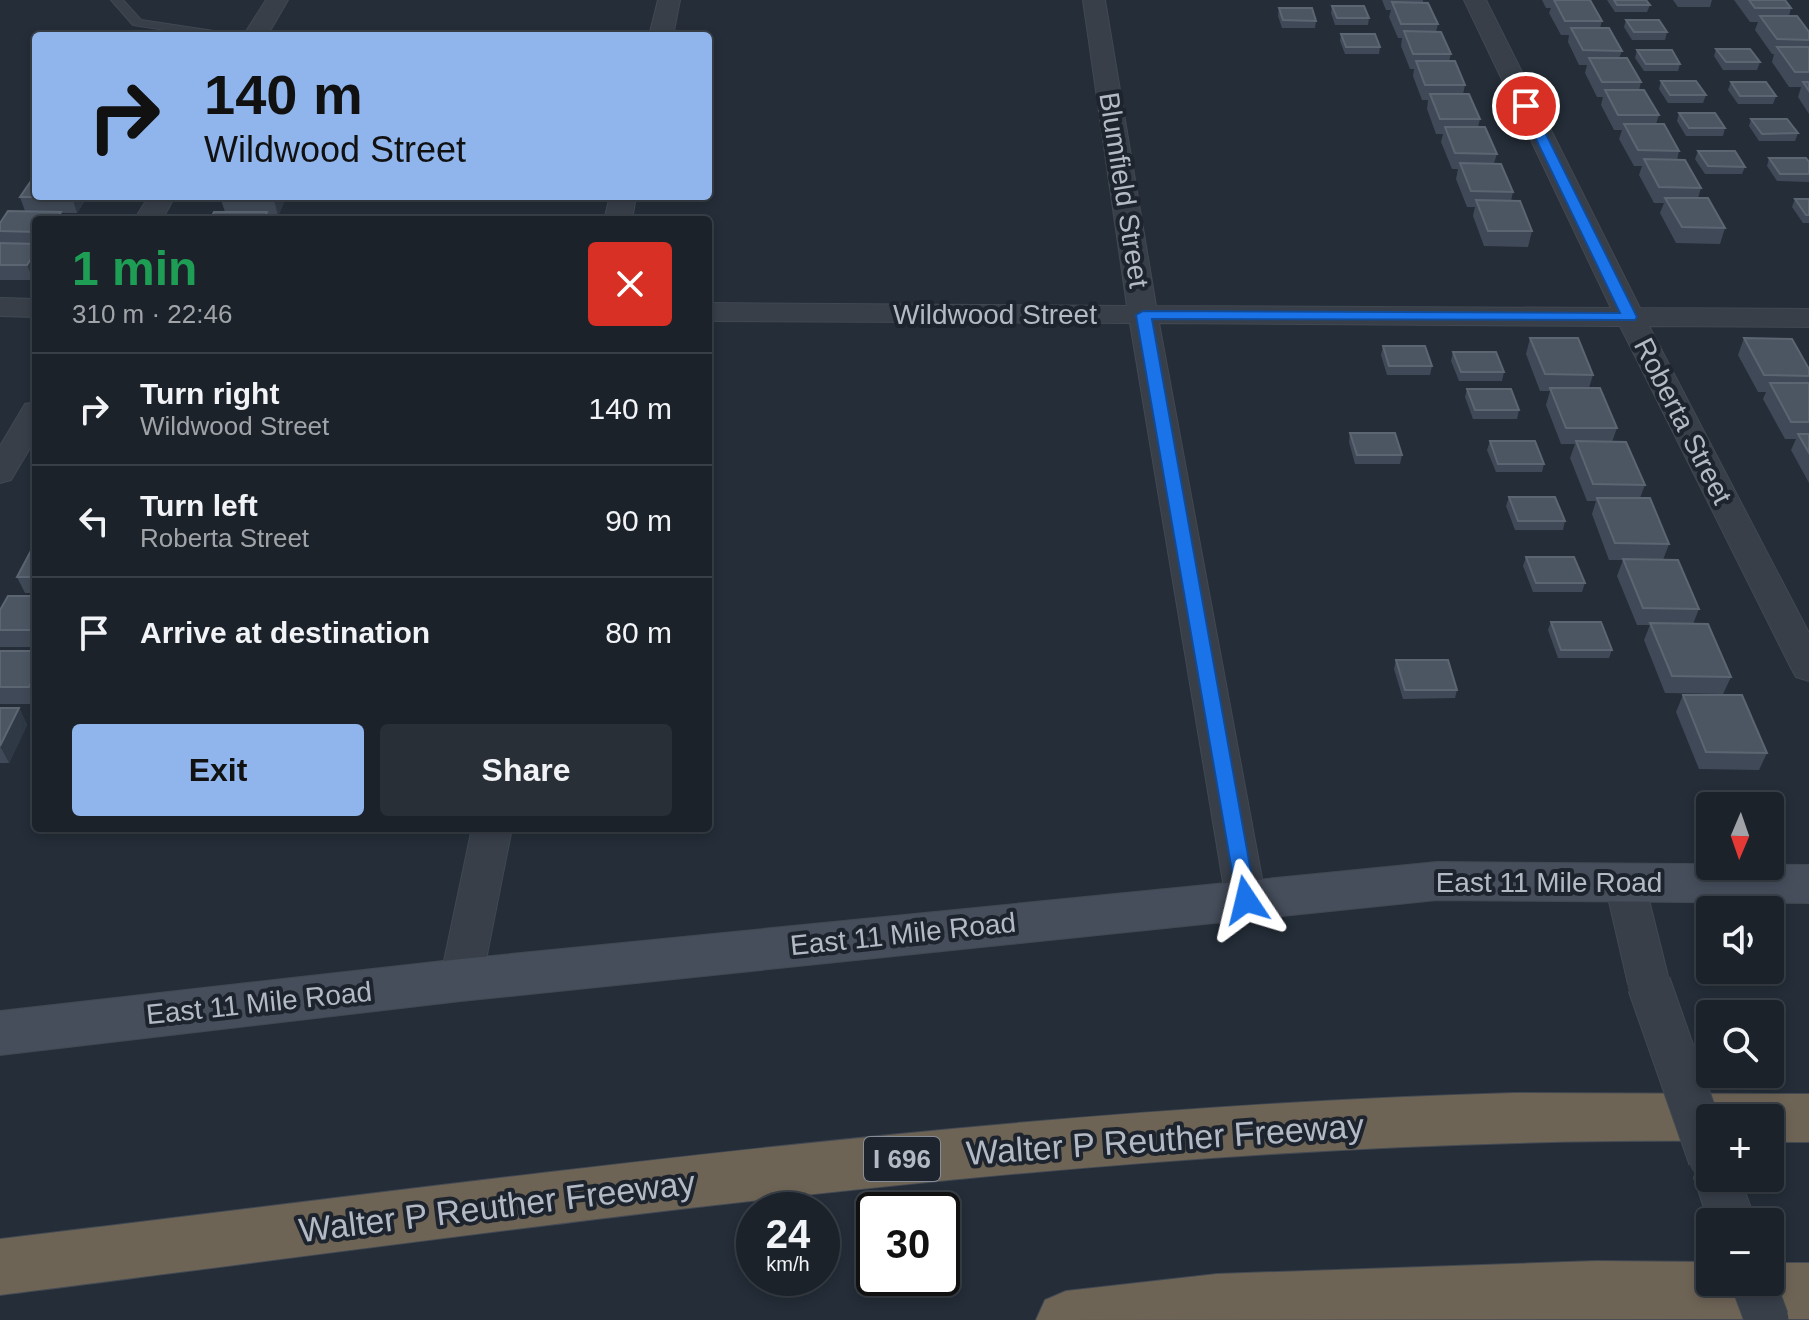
<!DOCTYPE html>
<html lang="en">
<head>
<meta charset="utf-8">
<style>
	:root { --surface:#1b222a; --page:#282f36; --text:#f1f3f6; --muted:#a0a4a8; --line:#393f47; --accent:#90b5ed }
	body { margin:0; font-family:Arial,sans-serif; background:var(--page); color:var(--text); height:100vh; display:flex; flex-direction:column; font-size:30px; white-space:nowrap }
	* { box-sizing:border-box; margin:0 }
	p { font-size:26px; color:var(--muted) }
	.icon { flex:none; width:44px; height:44px; fill:none; stroke:currentColor; stroke-width:2; stroke-linecap:round; stroke-linejoin:round }
	.map { position:relative; flex:1; overflow:hidden }
	.details { position:absolute; left:32px; top:216px; width:680px; height:616px; display:flex; flex-direction:column; background:var(--surface); border-radius:8px; box-shadow:0 4px 12px #0003,0 0 0 2px var(--line) }
	.details>* { flex:none }
	.banner { position:absolute; left:32px; top:32px; width:680px; height:168px; border-radius:8px; box-shadow:0 4px 12px #0003,0 0 0 2px var(--line); background:#90b5ed; color:#111; overflow:hidden }
	.needle { width:52px; rotate:182deg }
	.fabs { position:absolute; left:1696px; top:792px; display:grid; gap:16px }
	.fabs a { display:grid; place-items:center; width:88px; height:88px; border-radius:8px; background:var(--surface); box-shadow:0 4px 12px #0003,0 0 0 2px var(--line); font-size:40px }
	.speed { position:absolute; left:736px; top:1192px; display:flex; gap:16px; font-size:40px; font-weight:700; text-align:center }
	.speed>* { display:grid; place-content:center; width:104px; height:104px; border-radius:50%; background:var(--surface); box-shadow:0 4px 12px #0003,0 0 0 2px var(--line); line-height:1 }
	.speed small { font-size:20px; font-weight:400 }
	.speed .limit { border:4px solid #111; border-radius:12px; background:#fff; color:#111 }
	.pin { position:absolute; display:grid; place-items:center; width:68px; height:68px; color:#fff; margin:-34px; border:4px solid #fff; border-radius:50%; box-shadow:0 2px 8px #0007 }
	.me { position:absolute; width:88px; margin:-44px; rotate:350deg; stroke-linejoin:round; filter:drop-shadow(0 0 6px #0008) }
	.turn { display:flex; align-items:center; gap:28px; height:168px; padding:0 40px; font-size:36px }
	.turn .icon { width:104px; height:104px; stroke-width:2.5 }
	.turn b { display:block; font-size:56px; line-height:68px }
	.round { display:grid; place-items:center; flex:none; width:84px; height:84px; border-radius:8px; background:var(--page) }
	.summary { display:flex; align-items:center; justify-content:space-between; height:136px; padding:0 40px }
	h1 { font-size:48px; font-weight:800; line-height:60px; color:#1e9e55 }
	.cta { display:flex; gap:16px; margin-top:auto; padding:16px 40px }
	.cta a { flex:1; height:92px; border-radius:8px; background:var(--accent); color:#111; font-size:32px; font-weight:800; line-height:92px; text-align:center }
	.cta a+a { background:var(--page); color:var(--text) }
	ul { padding:0; list-style:none }
	li { display:flex; align-items:center; gap:24px; height:112px; padding:0 40px; border-top:2px solid var(--line) }
	li div { flex:1 }
	li b { display:block; font-size:30px }
	li em { font-style:normal }
	.map>svg:first-child { display:block }
</style>
</head>
<body>
<div class="map">
<svg width="1809" height="1320" viewBox="0 0 1809 1320">
	<rect width="100%" height="100%" fill="#242d38"/>
	<g fill="none" stroke-linecap="round" stroke-linejoin="round">
		<defs>
			<path id="lane" d="M 111,0 L 123,0 L 141,20 L 227,33 L 233,36 L 203,36 L 133,25 Z"/>
			<g id="street">
				<path d="M 266,0 L 288,0 L 267,36 L 243,36 Z"/>
				<path d="M 658,0 L 680,0 L 673,36 L 649,36 Z"/>
				<path d="M 1083,0 L 1105,0 L 1156,306 L 1611,308 L 1464,0 L 1486,0 L 1640,308 L 1809,309 L 1809,327 L 1649,326 L 1809,633 L 1809,681 L 1796,677 L 1791,668 L 1620,326 L 1159,323 L 1266,900 L 1260,911 L 1246,916 L 1232,911 L 1226,900 L 1130,323 L 708,321 L 708,303 L 1127,306 Z"/>
				<path d="M 149,196 L 175,196 L 162,220 L 134,220 Z"/>
				<path d="M 610,196 L 636,196 L 632,220 L 604,220 Z"/>
				<path d="M 0,298 L 36,299 L 36,317 L 0,316 Z"/>
				<path d="M 36,402 L 36,438 L 11,480 L 0,483 L 0,446 L 25,404 Z"/>
				<path d="M 472,828 L 512,828 L 482,980 L 476,992 L 461,997 L 446,992 L 440,980 Z"/>
				<path d="M 1624,864 L 1638,869 L 1644,880 L 1670,984 L 1664,996 L 1649,1002 L 1634,996 L 1628,984 L 1604,880 L 1610,869 Z"/>
				<path d="M 1710,1160 L 1710,1178 L 1740,1178 L 1756,1222 L 1710,1222 L 1710,1226 L 1694,1178 L 1701,1163 Z"/>
			</g>
			<path id="secondary" d="M 1437,862 L 1809,865 L 1809,903 L 1437,900 L 461,1001 L 0,1055 L 0,1011 L 461,959 Z"/>
			<g id="highway">
				<path d="M 1514,1093 L 1809,1094 L 1809,1142 L 1770,1142 L 1770,1118 L 1710,1118 L 1710,1141 C 1137,1137 567,1224 0,1295 L 0,1239 C 503,1179 1008,1107 1514,1093 Z"/>
				<path d="M 1596,1261 L 1710,1262 L 1710,1282 L 1770,1282 L 1770,1263 L 1809,1263 L 1809,1319 L 1036,1320 L 1045,1300 L 1066,1291 L 1217,1274 Z"/>
			</g>
		</defs>
		<use href="#lane" stroke="#414852" stroke-width="2"/>
		<use href="#street" stroke="#414852" stroke-width="2"/>
		<use href="#secondary" stroke="#414852" stroke-width="2"/>
		<use href="#highway" stroke="#434a54" stroke-width="2"/>
		<use href="#lane" fill="#383f49" fill-rule="evenodd"/>
		<use href="#street" fill="#383f49" fill-rule="evenodd"/>
		<use href="#secondary" fill="#464e5c" fill-rule="evenodd"/>
		<use href="#highway" fill="#6e6456" fill-rule="evenodd"/>
		<defs>
			<g id="street-bridge">
				<path d="M 1649,984 L 1710,1158"/>
				<path d="M 1753,1282 L 1767,1320"/>
			</g>
		</defs>
		<use href="#street-bridge" stroke="#414852" stroke-width="45" stroke-linecap="butt"/>
		<use href="#street-bridge" stroke="#383f49" stroke-width="43"/>
	</g>
	<g fill="#404957">
		<path d="M 1382,0 L 1423,0 L 1423,3 L 1438,24 L 1436,32 L 1451,54 L 1449,61 L 1465,85 L 1463,94 L 1480,119 L 1478,127 L 1497,154 L 1494,163 L 1513,192 L 1511,201 L 1532,231 L 1528,247 L 1484,246 L 1473,216 L 1475,207 L 1467,207 L 1456,179 L 1458,169 L 1452,169 L 1441,142 L 1443,134 L 1436,134 L 1427,109 L 1428,100 L 1422,100 L 1413,76 L 1414,69 L 1410,69 L 1401,46 L 1402,38 L 1398,38 L 1389,17 L 1391,10 L 1386,10 Z"/>
		<path d="M 1542,0 L 1590,0 L 1602,21 L 1600,28 L 1622,51 L 1619,58 L 1641,82 L 1639,90 L 1659,115 L 1656,124 L 1679,151 L 1677,160 L 1701,188 L 1698,198 L 1725,228 L 1720,244 L 1676,243 L 1660,213 L 1664,203 L 1654,203 L 1639,175 L 1642,166 L 1634,166 L 1619,139 L 1622,130 L 1614,130 L 1601,105 L 1603,97 L 1597,97 L 1585,73 L 1587,65 L 1579,65 L 1568,42 L 1569,35 L 1561,35 L 1549,13 L 1551,8 L 1546,8 Z"/>
		<path d="M 1607,0 L 1646,0 L 1650,5 L 1647,12 L 1615,12 Z"/>
		<path d="M 1673,0 L 1712,0 L 1710,7 L 1678,7 Z"/>
		<path d="M 1734,0 L 1785,0 L 1791,8 L 1789,16 L 1809,32 L 1809,114 L 1798,97 L 1801,87 L 1789,87 L 1772,62 L 1774,54 L 1772,54 L 1755,30 L 1758,22 L 1750,22 Z"/>
		<path d="M 1332,6 L 1369,18 L 1368,25 L 1335,25 L 1331,13 Z"/>
		<path d="M 1279,8 L 1316,21 L 1315,28 L 1282,28 L 1278,16 Z"/>
		<path d="M 1626,20 L 1667,32 L 1665,40 L 1632,40 L 1624,27 Z"/>
		<path d="M 1341,34 L 1380,47 L 1379,54 L 1345,54 L 1340,41 Z"/>
		<path d="M 1716,49 L 1760,62 L 1757,70 L 1723,70 L 1714,56 Z"/>
		<path d="M 1637,50 L 1680,64 L 1678,71 L 1644,71 L 1635,58 Z"/>
		<path d="M 1661,81 L 1706,95 L 1703,103 L 1668,103 L 1659,89 Z"/>
		<path d="M 1731,82 L 1776,96 L 1773,104 L 1738,104 L 1728,90 Z"/>
		<path d="M 1679,113 L 1725,128 L 1723,136 L 1686,136 L 1677,121 Z"/>
		<path d="M 1751,119 L 1798,133 L 1795,141 L 1759,141 L 1749,126 Z"/>
		<path d="M 1698,151 L 1745,167 L 1742,174 L 1705,174 L 1695,159 Z"/>
		<path d="M 1769,158 L 1809,162 L 1809,182 L 1777,181 L 1767,166 Z"/>
		<path d="M 36,196 L 88,196 L 77,213 L 62,213 L 36,220 L 36,276 L 33,280 L 0,280 L 0,223 L 25,211 L 20,197 Z"/>
		<path d="M 287,196 L 278,216 L 268,216 L 270,220 L 210,220 L 225,212 L 221,200 Z"/>
		<path d="M 1795,199 L 1809,199 L 1809,223 L 1803,223 L 1792,207 Z"/>
		<path d="M 1530,338 L 1593,375 L 1589,388 L 1617,428 L 1612,442 L 1645,485 L 1640,498 L 1669,544 L 1663,560 L 1699,609 L 1693,624 L 1731,677 L 1723,694 L 1665,693 L 1644,640 L 1650,625 L 1637,625 L 1617,576 L 1623,560 L 1609,560 L 1592,514 L 1596,501 L 1587,501 L 1570,458 L 1575,444 L 1561,444 L 1546,405 L 1550,391 L 1540,391 L 1526,354 Z"/>
		<path d="M 1744,338 L 1809,369 L 1809,483 L 1791,450 L 1796,439 L 1785,439 L 1763,399 L 1766,392 L 1758,392 L 1738,355 Z"/>
		<path d="M 1383,346 L 1432,366 L 1430,375 L 1387,375 L 1381,355 Z"/>
		<path d="M 1453,352 L 1504,372 L 1502,381 L 1459,381 L 1451,361 Z"/>
		<path d="M 1467,389 L 1519,410 L 1517,419 L 1473,419 L 1465,397 Z"/>
		<path d="M 1350,433 L 1402,455 L 1400,464 L 1355,464 L 1349,442 Z"/>
		<path d="M 1490,441 L 1544,464 L 1542,472 L 1496,472 L 1487,450 Z"/>
		<path d="M 1509,497 L 1565,521 L 1563,530 L 1515,530 L 1506,506 Z"/>
		<path d="M 36,545 L 36,593 L 25,593 L 17,577 Z"/>
		<path d="M 1526,557 L 1585,583 L 1582,592 L 1533,592 L 1523,566 Z"/>
		<path d="M 36,596 L 36,647 L 0,647 L 0,610 Z"/>
		<path d="M 1551,622 L 1612,650 L 1609,658 L 1558,658 L 1548,630 Z"/>
		<rect x="0" y="651" width="36" height="53"/>
		<path d="M 1396,660 L 1457,690 L 1455,698 L 1403,699 L 1394,669 Z"/>
		<path d="M 1683,695 L 1767,753 L 1759,770 L 1699,769 L 1676,712 Z"/>
		<path d="M 0,708 L 19,708 L 27,725 L 9,763 L 0,763 Z"/>
	</g>
	<g fill="#2f3946">
		<path d="M 73,196 L 88,196 L 77,213 L 72,197 Z"/>
		<path d="M 276,196 L 287,196 L 278,216 L 274,200 Z"/>
		<path d="M 61,212 L 64,220 L 56,220 Z"/>
		<path d="M 36,251 L 36,276 L 33,280 L 27,265 Z"/>
		<path d="M 36,673 L 36,701 L 29,687 Z"/>
		<path d="M 19,708 L 27,725 L 9,763 L 0,746 Z"/>
	</g>
	<g fill="#4c5663" stroke="#5c6572" stroke-width="2">
		<path d="M 1554,0 L 1590,0 L 1602,21 L 1565,21 Z"/>
		<path d="M 1614,0 L 1646,0 L 1650,5 L 1617,5 Z"/>
		<path d="M 1749,0 L 1785,0 L 1791,8 L 1755,8 Z"/>
		<path d="M 1392,2 L 1428,3 L 1438,24 L 1401,24 Z"/>
		<path d="M 1332,6 L 1364,6 L 1369,18 L 1337,18 Z"/>
		<path d="M 1279,8 L 1312,8 L 1316,21 L 1283,20 Z"/>
		<path d="M 1760,16 L 1797,16 L 1809,32 L 1809,40 L 1777,39 Z"/>
		<path d="M 1626,20 L 1659,20 L 1667,32 L 1634,32 Z"/>
		<path d="M 1571,28 L 1609,28 L 1622,51 L 1583,50 Z"/>
		<path d="M 1404,31 L 1441,32 L 1451,54 L 1413,54 Z"/>
		<path d="M 1341,34 L 1375,34 L 1380,47 L 1346,47 Z"/>
		<path d="M 1777,47 L 1809,47 L 1809,72 L 1795,72 Z"/>
		<path d="M 1716,49 L 1750,49 L 1760,62 L 1726,62 Z"/>
		<path d="M 1637,50 L 1672,50 L 1680,64 L 1646,64 Z"/>
		<path d="M 1589,58 L 1627,58 L 1641,82 L 1602,82 Z"/>
		<path d="M 1416,61 L 1455,61 L 1465,85 L 1425,85 Z"/>
		<path d="M 1661,81 L 1696,81 L 1706,95 L 1670,95 Z"/>
		<path d="M 1731,82 L 1766,82 L 1776,96 L 1740,96 Z"/>
		<path d="M 1803,82 L 1809,82 L 1809,91 Z"/>
		<path d="M 1605,90 L 1644,90 L 1659,115 L 1618,115 Z"/>
		<path d="M 1430,94 L 1469,94 L 1480,119 L 1440,119 Z"/>
		<path d="M 1679,113 L 1715,113 L 1725,128 L 1689,128 Z"/>
		<path d="M 1751,119 L 1787,119 L 1798,133 L 1762,134 Z"/>
		<path d="M 1624,124 L 1664,124 L 1679,151 L 1638,150 Z"/>
		<path d="M 1445,127 L 1485,127 L 1497,154 L 1455,153 Z"/>
		<path d="M 1698,151 L 1735,151 L 1745,167 L 1708,166 Z"/>
		<path d="M 1769,158 L 1806,158 L 1809,162 L 1809,174 L 1780,174 Z"/>
		<path d="M 1644,159 L 1685,160 L 1701,188 L 1659,187 Z"/>
		<path d="M 1460,163 L 1501,164 L 1513,192 L 1471,191 Z"/>
		<path d="M 33,178 L 36,178 L 36,196 L 73,196 L 72,197 L 20,197 Z"/>
		<path d="M 223,196 L 276,196 L 274,200 L 221,200 Z"/>
		<path d="M 1665,198 L 1708,198 L 1725,228 L 1682,227 Z"/>
		<path d="M 1795,199 L 1809,199 L 1809,215 L 1806,215 Z"/>
		<path d="M 1476,200 L 1520,201 L 1532,231 L 1488,231 Z"/>
		<path d="M 8,211 L 61,212 L 56,220 L 36,220 L 36,232 L 0,231 L 0,223 Z"/>
		<path d="M 214,212 L 267,212 L 263,220 L 210,220 Z"/>
		<path d="M 0,243 L 36,244 L 36,251 L 27,265 L 0,265 Z"/>
		<path d="M 1530,338 L 1578,338 L 1593,375 L 1545,374 Z"/>
		<path d="M 1744,338 L 1792,339 L 1809,369 L 1809,376 L 1764,375 Z"/>
		<path d="M 1383,346 L 1425,346 L 1432,366 L 1389,366 Z"/>
		<path d="M 1453,352 L 1496,352 L 1504,372 L 1461,372 Z"/>
		<path d="M 1770,383 L 1809,383 L 1809,422 L 1791,422 Z"/>
		<path d="M 1550,388 L 1600,388 L 1617,428 L 1566,428 Z"/>
		<path d="M 1467,389 L 1511,389 L 1519,410 L 1475,410 Z"/>
		<path d="M 1350,433 L 1395,433 L 1402,455 L 1357,455 Z"/>
		<path d="M 1798,434 L 1809,434 L 1809,453 Z"/>
		<path d="M 1490,441 L 1535,441 L 1544,464 L 1498,464 Z"/>
		<path d="M 1576,441 L 1626,442 L 1645,485 L 1593,484 Z"/>
		<path d="M 1509,497 L 1555,497 L 1565,521 L 1518,521 Z"/>
		<path d="M 1597,498 L 1650,498 L 1669,544 L 1615,543 Z"/>
		<path d="M 34,545 L 36,545 L 36,577 L 17,577 Z"/>
		<path d="M 1526,557 L 1574,557 L 1585,583 L 1536,583 Z"/>
		<path d="M 1623,559 L 1678,560 L 1699,609 L 1643,608 Z"/>
		<path d="M 8,596 L 36,596 L 36,630 L 0,630 L 0,610 Z"/>
		<path d="M 1551,622 L 1601,622 L 1612,650 L 1561,650 Z"/>
		<path d="M 1650,623 L 1708,624 L 1731,677 L 1672,676 Z"/>
		<path d="M 0,651 L 36,651 L 36,673 L 29,687 L 0,687 Z"/>
		<path d="M 1396,660 L 1448,660 L 1457,690 L 1405,690 Z"/>
		<path d="M 1683,695 L 1742,695 L 1767,753 L 1706,752 Z"/>
		<path d="M 0,708 L 19,708 L 0,746 Z"/>
	</g>
	<path fill="#1a73e8" stroke="#114b97" stroke-width="2" d="M 1526,102 L 1532,106 L 1637,317 L 1635,320 L 1152,319 L 1256,900 L 1246,908 L 1238,906 L 1136,315 L 1143,311 L 1620,313 L 1520,106 Z"/>
	<g text-anchor="middle" dominant-baseline="central" stroke-width="8" stroke-linejoin="round" paint-order="stroke">
		<rect fill="#1d242e" stroke="#868d98" stroke-width="2" x="864" y="1137" width="76" height="44" rx="6"/>
		<g font-size="26" font-weight="bold" fill="#b3bac5">
			<text x="902" y="1159">I 696</text>
		</g>
		<g font-size="28" fill="#b3bac5" stroke="#1d242e">
			<text transform="translate(1124 190) rotate(81)">Blumfield Street</text>
			<text x="995" y="314">Wildwood Street</text>
			<text transform="translate(1683 421) rotate(63)">Roberta Street</text>
			<text x="1549" y="882">East 11 Mile Road</text>
			<text transform="translate(903 934) rotate(-6)">East 11 Mile Road</text>
			<text transform="translate(259 1003) rotate(-6)">East 11 Mile Road</text>
		</g>
		<g font-size="34" fill="#b3bac5" stroke="#1d242e">
			<text transform="translate(1165 1139) rotate(-4)">Walter P Reuther Freeway</text>
			<text transform="translate(497 1206) rotate(-7)">Walter P Reuther Freeway</text>
		</g>
	</g>
</svg>
<div class="fabs">
<a><svg class="needle" viewBox="-14 -14 28 28"><path d="M0-13l5 13h-10z" fill="#e53935"/><path d="M0 13l5-13h-10z" fill="#a0a4a8"/></svg></a>
<a><svg class="icon" aria-label="sound" viewBox="0 0 24 24"><path d="M4 9h4l5-4v14l-5-4H4zM17 9q2 3 0 6"/></svg></a>
<a><svg class="icon" aria-label="search" viewBox="0 0 24 24"><circle cx="10" cy="10" r="6"/><path d="M15 15l6 6"/></svg></a>
<a>+</a>
<a>−</a>
</div>
<div class="speed"><div>24<small>km/h</small></div><div class="limit">30</div></div>
<div class="pin" style="left:1526px;top:106px;background:#d93025"><svg class="icon" aria-label="arrive" viewBox="0 0 24 24"><path d="M6 21V4h12l-3 4 3 4H6"/></svg></div>
<svg class="me" style="left:1246px;top:900px" viewBox="-20 -20 40 40"><path d="M0-17L14 15 0 8-14 15z" fill="#1a73e8" stroke="#fff" stroke-width="4"/></svg>
<div class="banner">
<div class="turn"><svg class="icon" aria-label="right" viewBox="0 0 24 24"><path d="M7 20v-9h11M14 6l5 5-5 5"/></svg><div><b>140 m</b>Wildwood Street</div></div>
</div>
<section class="details">
<div class="summary"><div><h1>1 min</h1><p>310 m · 22:46</p></div><a class="round" style="background:#d93025;color:#fff"><svg class="icon" aria-label="close" viewBox="0 0 24 24"><path d="M6 6l12 12M18 6L6 18"/></svg></a></div>
<ul>
<li><svg class="icon" aria-label="right" viewBox="0 0 24 24"><path d="M7 20v-9h11M14 6l5 5-5 5"/></svg><div><b>Turn right</b><p>Wildwood Street</p></div><em>140 m</em></li>
<li><svg class="icon" aria-label="left" viewBox="0 0 24 24"><path d="M17 20v-9H6M10 6l-5 5 5 5"/></svg><div><b>Turn left</b><p>Roberta Street</p></div><em>90 m</em></li>
<li><svg class="icon" aria-label="arrive" viewBox="0 0 24 24"><path d="M6 21V4h12l-3 4 3 4H6"/></svg><div><b>Arrive at destination</b></div><em>80 m</em></li>
</ul>
<div class="cta"><a>Exit</a><a>Share</a></div>
</section>
</div>
</body>
</html>
